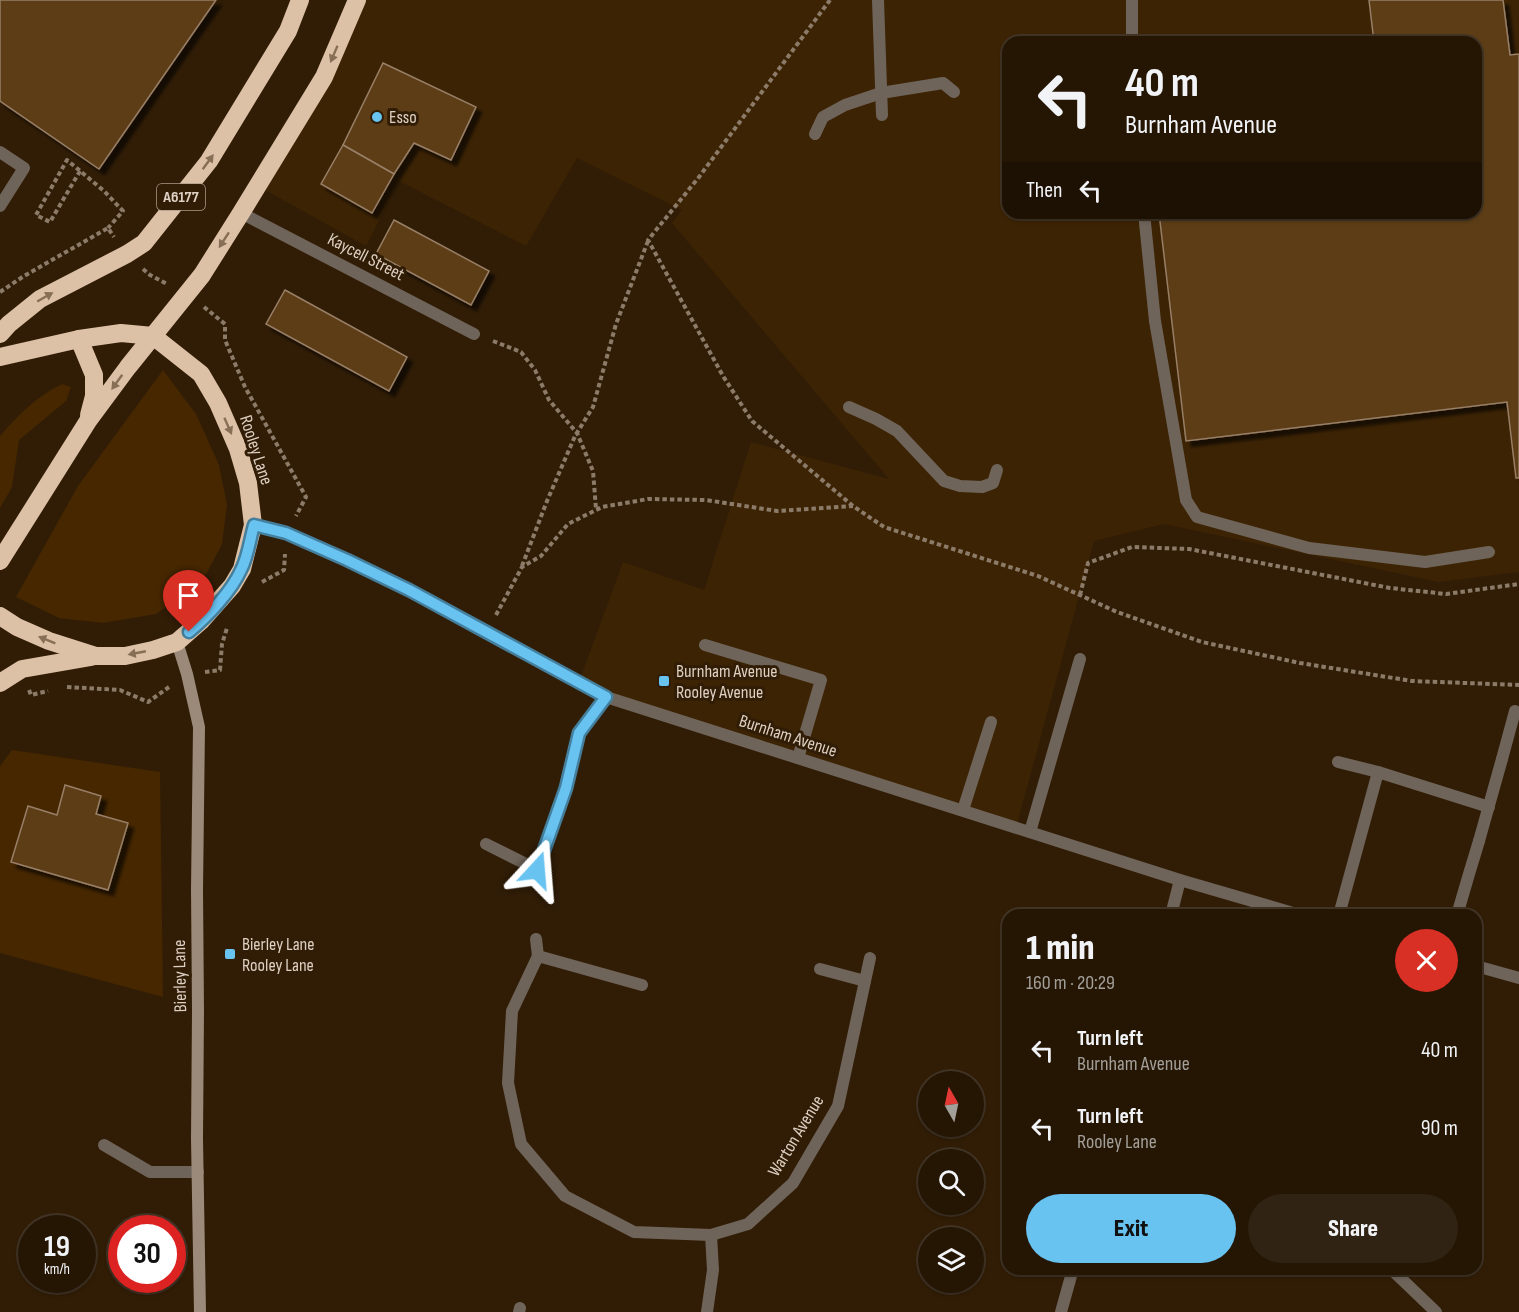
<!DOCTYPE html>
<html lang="en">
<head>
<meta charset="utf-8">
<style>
	:root { --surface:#251604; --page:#312313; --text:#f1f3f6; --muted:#a39f9a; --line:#423526; --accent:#69c3f1 }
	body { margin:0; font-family:"Sofia Sans Condensed",sans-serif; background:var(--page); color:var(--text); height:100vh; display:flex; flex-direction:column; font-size:22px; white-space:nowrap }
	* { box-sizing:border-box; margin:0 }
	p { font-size:20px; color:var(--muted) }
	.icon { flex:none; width:33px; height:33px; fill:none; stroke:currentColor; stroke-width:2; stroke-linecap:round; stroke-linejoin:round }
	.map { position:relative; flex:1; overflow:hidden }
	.sheet { position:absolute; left:1002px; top:909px; width:480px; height:366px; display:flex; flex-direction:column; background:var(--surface); border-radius:18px; box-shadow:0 2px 4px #0004,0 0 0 2px var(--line) }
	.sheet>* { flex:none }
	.guide { position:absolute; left:1002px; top:36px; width:480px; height:183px; border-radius:18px; box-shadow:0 2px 4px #0004,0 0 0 2px var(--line); background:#251604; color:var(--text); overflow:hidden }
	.needle { width:39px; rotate:351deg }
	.buttons { position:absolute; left:918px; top:1071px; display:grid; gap:12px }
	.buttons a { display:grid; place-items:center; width:66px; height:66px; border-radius:50%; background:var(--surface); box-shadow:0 2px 4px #0004,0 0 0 2px var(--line); font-size:30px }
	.speed { position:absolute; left:18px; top:1215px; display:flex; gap:12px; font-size:30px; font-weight:700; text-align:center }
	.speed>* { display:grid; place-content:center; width:78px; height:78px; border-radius:50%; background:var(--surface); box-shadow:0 2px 4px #0004,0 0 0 2px var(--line); line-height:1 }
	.speed small { font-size:15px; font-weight:400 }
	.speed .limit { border:9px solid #d22; background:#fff; color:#111 }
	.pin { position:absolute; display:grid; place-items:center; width:51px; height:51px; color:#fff; margin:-62px -26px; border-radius:50% 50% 50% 0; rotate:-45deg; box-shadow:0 0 6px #0007 }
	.pin .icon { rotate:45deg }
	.me { position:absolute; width:66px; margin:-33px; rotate:19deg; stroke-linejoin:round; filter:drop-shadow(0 0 4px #0008) }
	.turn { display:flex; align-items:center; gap:21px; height:126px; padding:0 24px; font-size:27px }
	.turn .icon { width:78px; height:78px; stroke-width:2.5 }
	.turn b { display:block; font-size:42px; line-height:51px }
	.then { display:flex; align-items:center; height:57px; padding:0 24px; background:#0003; gap:12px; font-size:22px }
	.round { display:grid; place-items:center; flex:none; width:63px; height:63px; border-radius:32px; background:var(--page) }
	.overview { display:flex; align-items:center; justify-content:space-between; height:102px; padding:0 24px }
	h1 { font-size:36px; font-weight:800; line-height:45px }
	.action { display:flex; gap:12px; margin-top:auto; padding:12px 24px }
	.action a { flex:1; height:69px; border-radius:36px; background:var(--accent); color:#111; font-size:24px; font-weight:800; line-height:69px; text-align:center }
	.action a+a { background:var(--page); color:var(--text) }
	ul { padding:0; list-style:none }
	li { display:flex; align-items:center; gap:18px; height:78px; padding:0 24px }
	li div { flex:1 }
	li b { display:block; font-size:22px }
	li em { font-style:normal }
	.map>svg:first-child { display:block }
</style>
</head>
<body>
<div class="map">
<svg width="1519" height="1312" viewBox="0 0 1519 1312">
	<defs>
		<filter id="shadow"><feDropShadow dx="5.5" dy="5.5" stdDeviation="1.5" flood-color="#0009"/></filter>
	</defs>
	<rect width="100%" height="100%" fill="#311d06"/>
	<path fill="#3c2304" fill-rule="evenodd" d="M 355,0 L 1519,0 L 1519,572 L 1439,582 L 1164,524 L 1094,541 L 1016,828 L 579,682 L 623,562 L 704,590 L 751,442 L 889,479 L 672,223 L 682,210 L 577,158 L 526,246 L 399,181 L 366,246 L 258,186 ZM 1008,42 L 1476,42 L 1476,213 L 1008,213 Z"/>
	<g fill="#462700">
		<path d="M 163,370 L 196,414 L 219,465 L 227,505 L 222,544 L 203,580 L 156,614 L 103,623 L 59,618 L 16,597 L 78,486 Z"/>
		<path d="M 62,384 L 71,387 L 66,401 L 19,440 L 12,487 L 0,508 L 0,436 C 19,414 36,397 62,384 Z"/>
		<path d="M 12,750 L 160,772 L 163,997 L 0,953 L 0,766 Z"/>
	</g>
	<g fill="#5b3c19" stroke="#987f66" stroke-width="1.5" filter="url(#shadow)">
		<path d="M 0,0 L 216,0 L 99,169 L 0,101 Z"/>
		<path d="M 1369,0 L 1503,0 L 1510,55 L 1519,54 L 1519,478 L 1516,478 L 1507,402 L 1186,441 L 1159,213 L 1476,213 L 1476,42 L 1374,42 Z"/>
		<path d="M 383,63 L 476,107 L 451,160 L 414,143 L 394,174 L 343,145 Z"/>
		<path d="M 343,145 L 394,174 L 372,213 L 321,184 Z"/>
		<path d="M 394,220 L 489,271 L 471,305 L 376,254 Z"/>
		<path d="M 285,290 L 407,357 L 389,391 L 266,324 Z"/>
		<path d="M 65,785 L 101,796 L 96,814 L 128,823 L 108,890 L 11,862 L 28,806 L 57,815 Z"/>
	</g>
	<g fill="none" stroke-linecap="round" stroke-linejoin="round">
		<g stroke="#8c7b69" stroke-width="4" stroke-dasharray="4.5 3" stroke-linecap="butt">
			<path d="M 830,0 L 699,177 L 648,240 L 723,376 L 752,421 L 853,506 L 884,527 L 1038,576 L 1117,612 L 1202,642 L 1300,663 L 1412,681 L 1519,685"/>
			<path d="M 80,171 L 50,222 L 36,215 L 67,160 L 104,191 L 123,211 L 108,228"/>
			<path d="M 143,269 L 150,275 L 167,284"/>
			<path d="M 0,292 L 24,276 L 108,228 L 114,237"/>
			<path d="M 204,307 L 225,324 L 225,340 L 245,387 L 306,497 L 296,516"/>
			<path d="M 493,341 L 521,352 L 535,370 L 549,400 L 577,433 L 593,471 L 596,509"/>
			<path d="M 522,566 L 547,501 L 575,436 L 593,407 L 616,324 L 648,241"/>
			<path d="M 262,582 L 284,570 L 285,554"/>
			<path d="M 1080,595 L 1088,563 L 1132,547 L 1189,549 L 1390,588 L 1446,594 L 1519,584"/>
			<path d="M 496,615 L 522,567 L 541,556 L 568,524 L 602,507 L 648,499 L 706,500 L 777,511 L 853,506"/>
			<path d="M 205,672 L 220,670 L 222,644 L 227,628"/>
			<path d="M 67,687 L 120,690 L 148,702 L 169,687"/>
			<path d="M 29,690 L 31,695 L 48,691"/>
		</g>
		<g stroke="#6f645a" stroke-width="12">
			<path d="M 878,0 L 882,115"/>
			<path d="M 1132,42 L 1132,0"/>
			<path d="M 815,134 L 823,117 L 845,105 L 881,93 L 943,83 L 954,92"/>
			<path d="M 0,152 L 24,168 L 0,206"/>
			<path d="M 1144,213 L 1155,321 L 1186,500 L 1197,517 L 1309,548 L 1425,562 L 1489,552"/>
			<path d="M 849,407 L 876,419 L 897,431 L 944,481 L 960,486 L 982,487 L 993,483 L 997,470"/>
			<path d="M 705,645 L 821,680 L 798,758"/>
			<path d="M 1502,759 L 1515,711"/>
			<path d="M 963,810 L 991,722"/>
			<path d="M 1030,832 L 1080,659"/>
			<path d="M 1457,915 L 1469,874 L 1479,841"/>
			<path d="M 104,1145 L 150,1172 L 198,1172"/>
		</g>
		<g stroke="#6f645a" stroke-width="12">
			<path d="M 241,213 L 474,334"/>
			<path d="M 253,525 L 287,533 L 347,560 L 430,600 L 606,697 L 1180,880 L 1300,915"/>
			<path d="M 1338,762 L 1378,772"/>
			<path d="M 1479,841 L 1502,759"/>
			<path d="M 486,844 L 538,870 L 566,788 L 579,733 L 606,697"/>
			<path d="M 1171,915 L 1180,880"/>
			<path d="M 1339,915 L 1378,772 L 1489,807"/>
			<path d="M 536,939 L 538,956"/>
			<path d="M 1476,966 L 1519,978"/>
			<path d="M 820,969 L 865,981"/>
			<path d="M 642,985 L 538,956 L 512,1011 L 508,1083 L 521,1144 L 565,1196 L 634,1232 L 711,1235 L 748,1224 L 793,1183 L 838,1106 L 870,958"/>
			<path d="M 1391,1269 L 1436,1312"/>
			<path d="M 519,1312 L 520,1308"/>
			<path d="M 707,1312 L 713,1270 L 711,1235"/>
			<path d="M 1061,1312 L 1073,1269"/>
		</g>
		<path stroke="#9b8a79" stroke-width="12" d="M 177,642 L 187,674 L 199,727 L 197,890 L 198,1011 L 197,1139 L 200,1312"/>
		<g stroke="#ddc1a6" stroke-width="18">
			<path d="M 0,334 L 9,324 L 40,299 L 127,254 L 144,243 L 209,161 L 288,31 L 300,0"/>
			<path d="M 79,339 L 94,375 L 94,396 L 89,415"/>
			<path d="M 0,357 L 79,339 L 121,333 L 153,336 L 201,374 L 218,403 L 238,449 L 248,483 L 253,525 L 242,569 L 232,586 L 201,621 L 177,642 L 153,650 L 125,656 L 96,656 L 49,641 L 17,627 L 0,616"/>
			<path d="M 0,561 L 88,421 L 128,367 L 202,275 L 241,213 L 324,77 L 357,0"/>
			<path d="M 0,683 L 22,669 L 91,657"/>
		</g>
	</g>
	<defs><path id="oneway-solid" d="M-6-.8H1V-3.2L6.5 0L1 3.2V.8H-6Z" transform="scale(1.5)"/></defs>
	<g fill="#876f56">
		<use href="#oneway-solid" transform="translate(334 54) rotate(113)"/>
		<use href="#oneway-solid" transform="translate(208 162) rotate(-54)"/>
		<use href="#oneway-solid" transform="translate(224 240) rotate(123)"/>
		<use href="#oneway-solid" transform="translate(45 297) rotate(-30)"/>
		<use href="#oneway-solid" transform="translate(117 382) rotate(126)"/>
		<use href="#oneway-solid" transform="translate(228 426) rotate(66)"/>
		<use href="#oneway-solid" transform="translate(47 640) rotate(-158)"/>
		<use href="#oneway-solid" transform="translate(137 653) rotate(169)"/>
	</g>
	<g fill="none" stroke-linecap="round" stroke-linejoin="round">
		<defs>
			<path id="route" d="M 189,632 C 208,616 231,592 241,570 C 248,557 250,539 254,525 L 286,533 L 347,560 L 409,590 L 606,697 L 579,733 L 566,788 L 537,870"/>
		</defs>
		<use href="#route" stroke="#447f9d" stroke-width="15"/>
		<use href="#route" stroke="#69c3f1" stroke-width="10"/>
	</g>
	<g fill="#69c3f1" stroke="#311d06" stroke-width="2">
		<circle cx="377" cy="117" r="6"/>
		<rect x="658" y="675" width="12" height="12" rx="3"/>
		<rect x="224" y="948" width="12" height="12" rx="3"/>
	</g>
	<g text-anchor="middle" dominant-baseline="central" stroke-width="6" stroke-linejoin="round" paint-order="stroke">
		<rect fill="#311d06" stroke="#aa9a8a" stroke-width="1.5" x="157" y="184" width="48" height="26" rx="4.5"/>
		<g font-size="16" font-weight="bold" fill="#ded0c3">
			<text x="181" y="197">A6177</text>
		</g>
		<g font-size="18" fill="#ded0c3" stroke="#311d06" text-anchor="start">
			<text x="389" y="117">Esso</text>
			<text x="676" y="671">Burnham Avenue<tspan x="676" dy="21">Rooley Avenue</tspan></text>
			<text x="242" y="944">Bierley Lane<tspan x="242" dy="21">Rooley Lane</tspan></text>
		</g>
		<g font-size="18" fill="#ded0c3" stroke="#311d06">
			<text transform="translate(366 257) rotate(27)">Kaycell Street</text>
			<text transform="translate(256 450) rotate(72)">Rooley Lane</text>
			<text transform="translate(788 736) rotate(18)">Burnham Avenue</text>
			<text transform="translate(180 976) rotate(-91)">Bierley Lane</text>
			<text transform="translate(796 1136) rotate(-59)">Warton Avenue</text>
		</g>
	</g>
</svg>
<div class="buttons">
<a><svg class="needle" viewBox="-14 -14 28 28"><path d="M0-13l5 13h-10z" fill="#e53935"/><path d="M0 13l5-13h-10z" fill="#a39f9a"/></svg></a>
<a><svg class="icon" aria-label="search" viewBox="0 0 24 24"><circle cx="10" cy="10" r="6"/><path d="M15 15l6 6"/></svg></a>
<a><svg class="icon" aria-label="layers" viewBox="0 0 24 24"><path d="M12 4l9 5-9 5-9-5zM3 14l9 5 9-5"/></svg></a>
</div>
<div class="speed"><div>19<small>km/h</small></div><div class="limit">30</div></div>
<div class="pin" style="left:189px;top:632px;background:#d93025"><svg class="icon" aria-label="arrive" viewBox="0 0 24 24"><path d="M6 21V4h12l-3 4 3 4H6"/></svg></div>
<svg class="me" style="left:537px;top:870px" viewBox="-20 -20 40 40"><path d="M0-17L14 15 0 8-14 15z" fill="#69c3f1" stroke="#fff" stroke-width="4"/></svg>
<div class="guide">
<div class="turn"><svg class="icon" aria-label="left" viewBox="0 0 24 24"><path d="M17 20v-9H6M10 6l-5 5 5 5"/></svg><div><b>40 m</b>Burnham Avenue</div></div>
<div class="then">Then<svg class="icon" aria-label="left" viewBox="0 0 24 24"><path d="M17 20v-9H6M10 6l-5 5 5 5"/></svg></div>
</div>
<section class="sheet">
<div class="overview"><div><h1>1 min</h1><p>160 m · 20:29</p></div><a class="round" style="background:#d93025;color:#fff"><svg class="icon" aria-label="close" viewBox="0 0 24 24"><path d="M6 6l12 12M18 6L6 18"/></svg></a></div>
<ul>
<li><svg class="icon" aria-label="left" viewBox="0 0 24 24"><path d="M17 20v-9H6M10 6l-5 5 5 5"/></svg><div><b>Turn left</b><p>Burnham Avenue</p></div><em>40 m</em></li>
<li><svg class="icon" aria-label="left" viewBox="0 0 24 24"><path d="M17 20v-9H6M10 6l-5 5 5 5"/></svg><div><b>Turn left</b><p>Rooley Lane</p></div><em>90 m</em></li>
</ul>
<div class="action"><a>Exit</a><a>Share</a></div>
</section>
</div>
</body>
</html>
